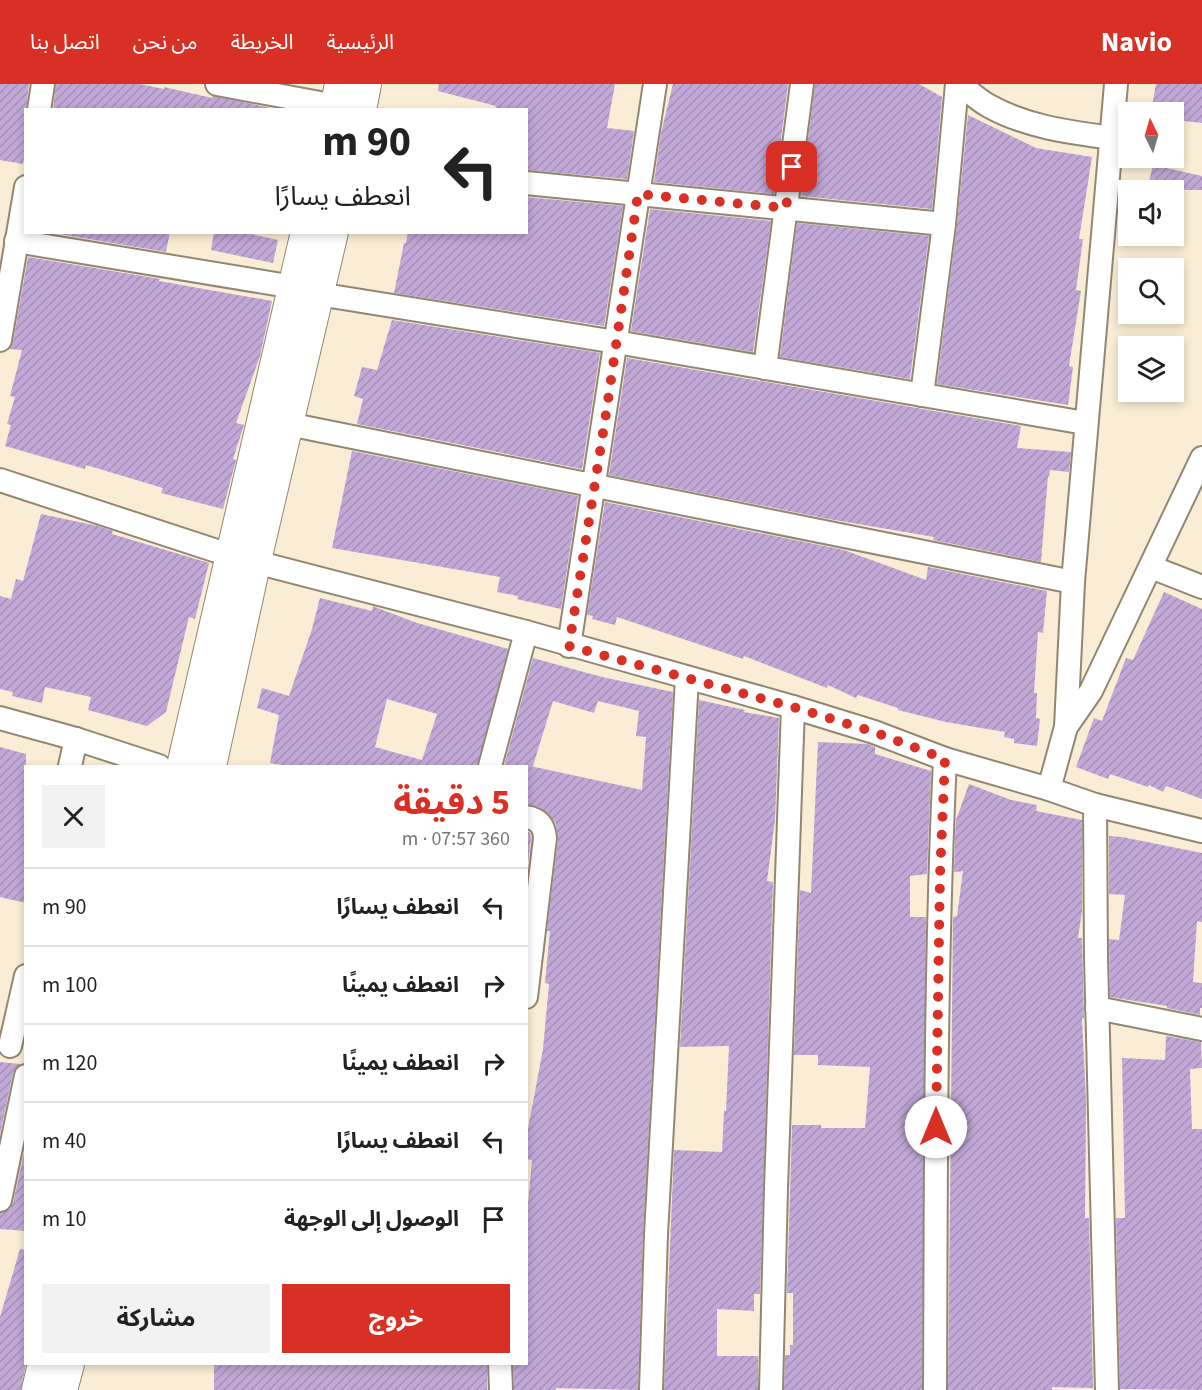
<!DOCTYPE html>
<html lang="ar">
<head>
<meta charset="utf-8">
<style>
	:root { --surface:#fff; --page:#f2f2f2; --text:#222; --muted:#767676; --line:#e0e0e0; --accent:#d93025 }
	body { margin:0; font-family:"Source Sans 3","Noto Sans Arabic",sans-serif; background:var(--page); color:var(--text); direction:rtl; height:100vh; display:flex; flex-direction:column; font-size:22px; white-space:nowrap }
	* { box-sizing:border-box; margin:0 }
	p { font-size:20px; color:var(--muted) }
	.icon { flex:none; width:33px; height:33px; fill:none; stroke:currentColor; stroke-width:2; stroke-linecap:round; stroke-linejoin:round }
	.map { position:relative; flex:1; overflow:hidden; direction:ltr }
	.drawer { position:absolute; left:24px; top:681px; width:504px; height:600px; display:flex; flex-direction:column; background:var(--surface); border-radius:0px; box-shadow:0 3px 9px #0003; direction:rtl }
	.drawer>* { flex:none }
	.hud { position:absolute; left:24px; top:24px; width:504px; height:126px; border-radius:0px; box-shadow:0 3px 9px #0003; direction:rtl; background:#fff; color:var(--text); overflow:hidden }
	.needle { width:39px; rotate:355deg }
	.controls { position:absolute; left:1118px; top:18px; display:grid; gap:12px }
	.controls a { display:grid; place-items:center; width:66px; height:66px; border-radius:0px; background:var(--surface); box-shadow:0 3px 9px #0003; font-size:30px }
	.pin { position:absolute; display:grid; place-items:center; width:51px; height:51px; color:#fff; margin:-26px; border-radius:12px; box-shadow:0 3px 9px #0006 }
	.me { position:absolute; width:66px; margin:-33px; rotate:0deg; stroke-linejoin:round; filter:drop-shadow(0 0 4px #0008) }
	.turn { display:flex; align-items:center; gap:21px; height:126px; padding:0 18px; font-size:27px }
	.turn .icon { width:78px; height:78px; stroke-width:2.5 }
	.turn b { display:block; font-size:42px; line-height:51px }
	.round { display:grid; place-items:center; flex:none; width:63px; height:63px; border-radius:0px; background:var(--page) }
	.summary { display:flex; align-items:center; justify-content:space-between; height:102px; padding:0 18px }
	h1 { font-size:36px; font-weight:700; line-height:45px; color:var(--accent) }
	.button { display:flex; gap:12px; margin-top:auto; padding:12px 18px }
	.button a { flex:1; height:69px; border-radius:0px; background:var(--accent); color:#fff; font-size:24px; font-weight:700; line-height:69px; text-align:center }
	.button a+a { background:var(--page); color:var(--text) }
	ul { padding:0; list-style:none }
	li { display:flex; align-items:center; gap:18px; height:78px; padding:0 18px; border-top:2px solid var(--line) }
	li div { flex:1 }
	li b { display:block; font-size:22px }
	li em { font-style:normal }
	header { display:flex; align-items:center; gap:36px; box-sizing:border-box; height:84px; padding:0 30px; background:var(--accent); color:#fff }
	header strong { font-size:28px }
	nav { display:flex; gap:33px; margin-inline-start:auto; font-size:21px }
	.map>svg:first-child { display:block }
</style>
</head>
<body>
<header>
<strong>Navio</strong>
<nav><a>الرئيسية</a><a>الخريطة</a><a>من نحن</a><a>اتصل بنا</a></nav>
</header>
<div class="map">
<svg width="1202" height="1306" viewBox="0 0 1202 1306">
	<defs>
		<pattern id="building-hatch" width="6" height="6" patternUnits="userSpaceOnUse" patternTransform="scale(1.5)"><rect width="6" height="6" fill="#c1a8d6"/><path d="M-1 1l2-2M0 6l6-6M5 7l2-2" fill="none" stroke="#a58fb6"/></pattern>
	</defs>
	<rect width="100%" height="100%" fill="#f9edd5"/>
	<g fill="url(#building-hatch)" fill-rule="evenodd">
		<path d="M 0,0 L 29,0 L 26,26 L 25,68 L 23,80 L 0,76 Z"/>
		<path d="M 56,0 L 140,0 L 164,5 L 164,3 L 212,14 L 213,12 L 281,26 L 53,26 Z"/>
		<path d="M 439,0 L 615,0 L 607,44 L 634,47 L 627,95 L 526,86 L 526,26 L 495,26 L 496,22 L 438,7 Z"/>
		<path d="M 673,0 L 788,0 L 774,110 L 654,98 L 661,49 Z"/>
		<path d="M 815,0 L 919,0 L 942,13 L 932,125 L 801,112 Z"/>
		<path d="M 1156,0 L 1202,0 L 1202,39 L 1175,36 L 1176,28 L 1151,28 Z"/>
		<path d="M 968,31 L 1036,64 L 1092,73 L 1079,155 L 1083,155 L 1076,206 L 1081,207 L 1069,282 L 1073,283 L 1068,321 L 937,300 L 957,141 Z"/>
		<path d="M 1153,81 L 1202,92 L 1202,106 L 1147,106 Z"/>
		<path d="M 526,113 L 623,122 L 604,242 L 394,209 L 404,159 L 406,159 L 408,148 L 526,148 Z"/>
		<path d="M 650,125 L 771,137 L 753,268 L 631,247 Z"/>
		<path d="M 797,139 L 929,152 L 910,295 L 780,273 Z"/>
		<path d="M 47,148 L 170,148 L 166,168 Z"/>
		<path d="M 214,148 L 242,148 L 278,156 L 273,179 L 211,166 Z"/>
		<path d="M 28,173 L 160,195 L 159,197 L 272,217 L 260,272 L 236,339 L 244,341 L 233,375 L 236,376 L 223,425 L 161,409 L 163,404 L 86,381 L 85,385 L 5,362 L 11,341 L 7,340 L 15,313 L 10,312 L 22,266 L 9,265 L 13,258 Z"/>
		<path d="M 392,236 L 600,269 L 582,385 L 357,340 L 363,315 L 354,312 L 362,283 L 377,286 Z"/>
		<path d="M 627,274 L 1021,342 L 1017,364 L 1071,368 L 1069,388 L 1050,386 L 1049,393 L 1048,392 L 1041,478 L 933,456 L 934,453 L 829,435 L 609,391 Z"/>
		<path d="M 352,367 L 578,412 L 561,525 L 517,515 L 518,512 L 497,508 L 500,493 L 332,464 Z"/>
		<path d="M 605,418 L 844,466 L 926,496 L 928,483 L 1047,507 L 1043,549 L 1038,548 L 1034,609 L 1037,609 L 1036,634 L 1040,635 L 1037,662 L 1014,659 L 1014,655 L 1004,653 L 1005,648 L 946,638 L 898,626 L 898,624 L 858,611 L 856,614 L 828,601 L 827,604 L 744,572 L 743,575 L 617,533 L 615,541 L 592,535 L 593,532 L 587,531 Z"/>
		<path d="M 41,430 L 98,442 L 113,447 L 112,450 L 209,479 L 195,535 L 189,533 L 166,628 L 147,642 L 88,626 L 91,613 L 45,603 L 42,619 L 12,612 L 13,608 L 0,605 L 0,512 L 11,515 L 16,495 L 23,497 Z"/>
		<path d="M 1164,508 L 1202,525 L 1202,715 L 1166,702 L 1163,708 L 1149,701 L 1148,703 L 1110,690 L 1108,695 L 1076,683 L 1094,634 L 1102,637 L 1126,574 L 1133,576 Z"/>
		<path d="M 320,514 L 372,527 L 373,522 L 375,523 L 417,539 L 508,565 L 477,682 L 287,682 L 270,679 L 279,631 L 257,624 L 262,604 L 289,612 L 312,545 ZM 387,615 L 437,630 L 422,676 L 375,663 Z"/>
		<path d="M 533,574 L 602,593 L 673,608 L 643,1150 L 638,1306 L 556,1304 L 556,1306 L 514,1306 L 513,1280 L 526,1280 L 526,1120 L 528,1120 L 532,1076 L 526,1075 L 526,1055 L 543,965 L 549,900 L 545,899 L 550,847 L 547,847 L 558,755 L 556,740 L 549,730 L 539,723 L 526,720 L 526,682 L 504,682 ZM 553,617 L 594,629 L 598,617 L 639,627 L 636,652 L 646,653 L 642,706 L 530,682 L 533,682 Z"/>
		<path d="M 699,616 L 745,626 L 744,628 L 779,634 L 775,736 L 767,797 L 773,798 L 760,1210 L 754,1210 L 754,1227 L 717,1225 L 717,1272 L 758,1272 L 758,1306 L 664,1306 L 674,1066 L 722,1068 L 724,1027 L 726,1027 L 729,962 L 680,963 Z"/>
		<path d="M 818,658 L 868,660 L 875,663 L 875,670 L 931,687 L 927,790 L 910,792 L 910,833 L 926,833 L 922,1306 L 784,1306 L 785,1271 L 790,1271 L 790,1261 L 793,1261 L 793,1209 L 787,1209 L 792,1041 L 821,1041 L 821,1044 L 865,1044 L 870,983 L 818,981 L 818,971 L 794,971 L 800,806 L 811,809 Z"/>
		<path d="M 0,663 L 26,670 L 26,819 L 0,813 Z"/>
		<path d="M 969,700 L 1011,716 L 1037,721 L 1036,727 L 1082,736 L 1082,827 L 1078,854 L 1082,854 L 1084,934 L 1082,934 L 1086,1017 L 1085,1134 L 1089,1134 L 1093,1304 L 1052,1303 L 1052,1306 L 948,1306 L 953,833 L 957,832 L 963,787 L 954,788 L 955,754 L 956,736 Z"/>
		<path d="M 526,747 L 530,749 L 531,754 L 526,795 Z"/>
		<path d="M 1109,752 L 1122,753 L 1202,769 L 1202,838 L 1197,837 L 1193,898 L 1202,899 L 1202,924 L 1200,924 L 1200,931 L 1167,924 L 1167,922 L 1110,913 L 1109,855 L 1119,856 L 1125,811 L 1109,810 Z"/>
		<path d="M 1166,952 L 1201,958 L 1202,984 L 1190,985 L 1192,1045 L 1202,1045 L 1202,1306 L 1120,1305 L 1116,1134 L 1125,1134 L 1122,974 L 1165,976 Z"/>
		<path d="M 0,978 L 21,980 L 16,983 L 13,989 L 0,1050 Z"/>
		<path d="M 26,1060 L 26,1147 L 0,1145 L 0,1129 L 10,1125 L 13,1119 Z"/>
		<path d="M 20,1165 L 26,1166 L 26,1280 L 21,1306 L 0,1306 L 0,1233 Z"/>
		<rect x="214" y="1280" width="273" height="26"/>
	</g>
	<g fill="none" stroke-linecap="round" stroke-linejoin="round">
		<defs>
			<g id="street">
				<path d="M 217,0 L 336,22"/>
				<path d="M 959,0 C 969,7 978,16 989,22 C 1027,43 1069,48 1111,54"/>
				<path d="M 39,26 L 43,0"/>
				<path d="M 526,99 L 944,140"/>
				<path d="M 16,157 L 294,203"/>
				<path d="M 318,210 L 616,258 L 1085,339"/>
				<path d="M 0,256 L 26,103"/>
				<path d="M 765,284 L 802,0"/>
				<path d="M 922,311 L 944,140 L 957,0"/>
				<path d="M 288,340 L 1073,498"/>
				<path d="M 0,396 L 232,472 L 526,548 L 793,623 L 874,648 L 945,675 L 1049,705 L 1095,721 L 1202,747"/>
				<path d="M 1151,483 L 1202,503"/>
				<path d="M 569,562 L 655,0"/>
				<path d="M 0,634 L 76,655 L 159,682"/>
				<path d="M 1066,643 L 1091,607 L 1202,374"/>
				<path d="M 70,682 L 76,655"/>
				<path d="M 490,682 L 526,548"/>
				<path d="M 1049,705 L 1066,643 L 1073,498 L 1116,0"/>
				<path d="M 1095,721 L 1096,874 L 1107,1306"/>
				<path d="M 526,733 C 539,735 544,741 545,754 L 526,913"/>
				<path d="M 1097,924 L 1202,945"/>
				<path d="M 10,962 L 26,892"/>
				<path d="M 0,1116 L 26,992"/>
				<path d="M 500,1280 L 501,1306"/>
				<path d="M 651,1306 L 656,1150 L 687,594"/>
				<path d="M 771,1306 L 776,1104 L 793,623"/>
				<path d="M 935,1306 C 936,1095 935,885 945,675"/>
			</g>
			<g id="secondary">
				<path d="M 336,26 L 341,0"/>
				<path d="M 360,26 L 365,0"/>
				<path d="M 183,682 L 307,148"/>
				<path d="M 210,682 L 255,476 L 332,148"/>
				<path d="M 38,1306 L 44,1280"/>
				<path d="M 61,1306 L 68,1280"/>
			</g>
		</defs>
		<use href="#street" stroke="#928772" stroke-width="26"/>
		<use href="#secondary" stroke="#928772" stroke-width="34"/>
		<use href="#street" stroke="#fff" stroke-width="22"/>
		<use href="#secondary" stroke="#fff" stroke-width="32"/>
	</g>
	<g fill="none" stroke-linecap="round" stroke-linejoin="round">
		<path stroke="#d93025" stroke-width="10" stroke-dasharray="0 18" d="M 792,83 L 786,124 L 638,110 L 606,330 L 569,562 L 793,623 L 874,648 L 945,675 L 940,791 L 936,1043"/>
	</g>
</svg>
<div class="controls">
<a><svg class="needle" viewBox="-14 -14 28 28"><path d="M0-13l5 13h-10z" fill="#e53935"/><path d="M0 13l5-13h-10z" fill="#767676"/></svg></a>
<a><svg class="icon" aria-label="sound" viewBox="0 0 24 24"><path d="M4 9h4l5-4v14l-5-4H4zM17 9q2 3 0 6"/></svg></a>
<a><svg class="icon" aria-label="search" viewBox="0 0 24 24"><circle cx="10" cy="10" r="6"/><path d="M15 15l6 6"/></svg></a>
<a><svg class="icon" aria-label="layers" viewBox="0 0 24 24"><path d="M12 4l9 5-9 5-9-5zM3 14l9 5 9-5"/></svg></a>
</div>
<div class="pin" style="left:792px;top:83px;background:#d93025"><svg class="icon" aria-label="arrive" viewBox="0 0 24 24"><path d="M6 21V4h12l-3 4 3 4H6"/></svg></div>
<svg class="me" style="left:936px;top:1043px" viewBox="-20 -20 40 40"><circle r="19" fill="#fff"/><path d="M0-13L10 11 0 6-10 11z" fill="#d93025"/></svg>
<div class="hud">
<div class="turn"><svg class="icon" aria-label="left" viewBox="0 0 24 24"><path d="M17 20v-9H6M10 6l-5 5 5 5"/></svg><div><b>90 m</b>انعطف يسارًا</div></div>
</div>
<section class="drawer">
<div class="summary"><div><h1>5 دقيقة</h1><p>360 m · 07:57</p></div><a class="round"><svg class="icon" aria-label="close" viewBox="0 0 24 24"><path d="M6 6l12 12M18 6L6 18"/></svg></a></div>
<ul>
<li><svg class="icon" aria-label="left" viewBox="0 0 24 24"><path d="M17 20v-9H6M10 6l-5 5 5 5"/></svg><div><b>انعطف يسارًا</b></div><em>90 m</em></li>
<li><svg class="icon" aria-label="right" viewBox="0 0 24 24"><path d="M7 20v-9h11M14 6l5 5-5 5"/></svg><div><b>انعطف يمينًا</b></div><em>100 m</em></li>
<li><svg class="icon" aria-label="right" viewBox="0 0 24 24"><path d="M7 20v-9h11M14 6l5 5-5 5"/></svg><div><b>انعطف يمينًا</b></div><em>120 m</em></li>
<li><svg class="icon" aria-label="left" viewBox="0 0 24 24"><path d="M17 20v-9H6M10 6l-5 5 5 5"/></svg><div><b>انعطف يسارًا</b></div><em>40 m</em></li>
<li><svg class="icon" aria-label="arrive" viewBox="0 0 24 24"><path d="M6 21V4h12l-3 4 3 4H6"/></svg><div><b>الوصول إلى الوجهة</b></div><em>10 m</em></li>
</ul>
<div class="button"><a>خروج</a><a>مشاركة</a></div>
</section>
</div>
</body>
</html>
